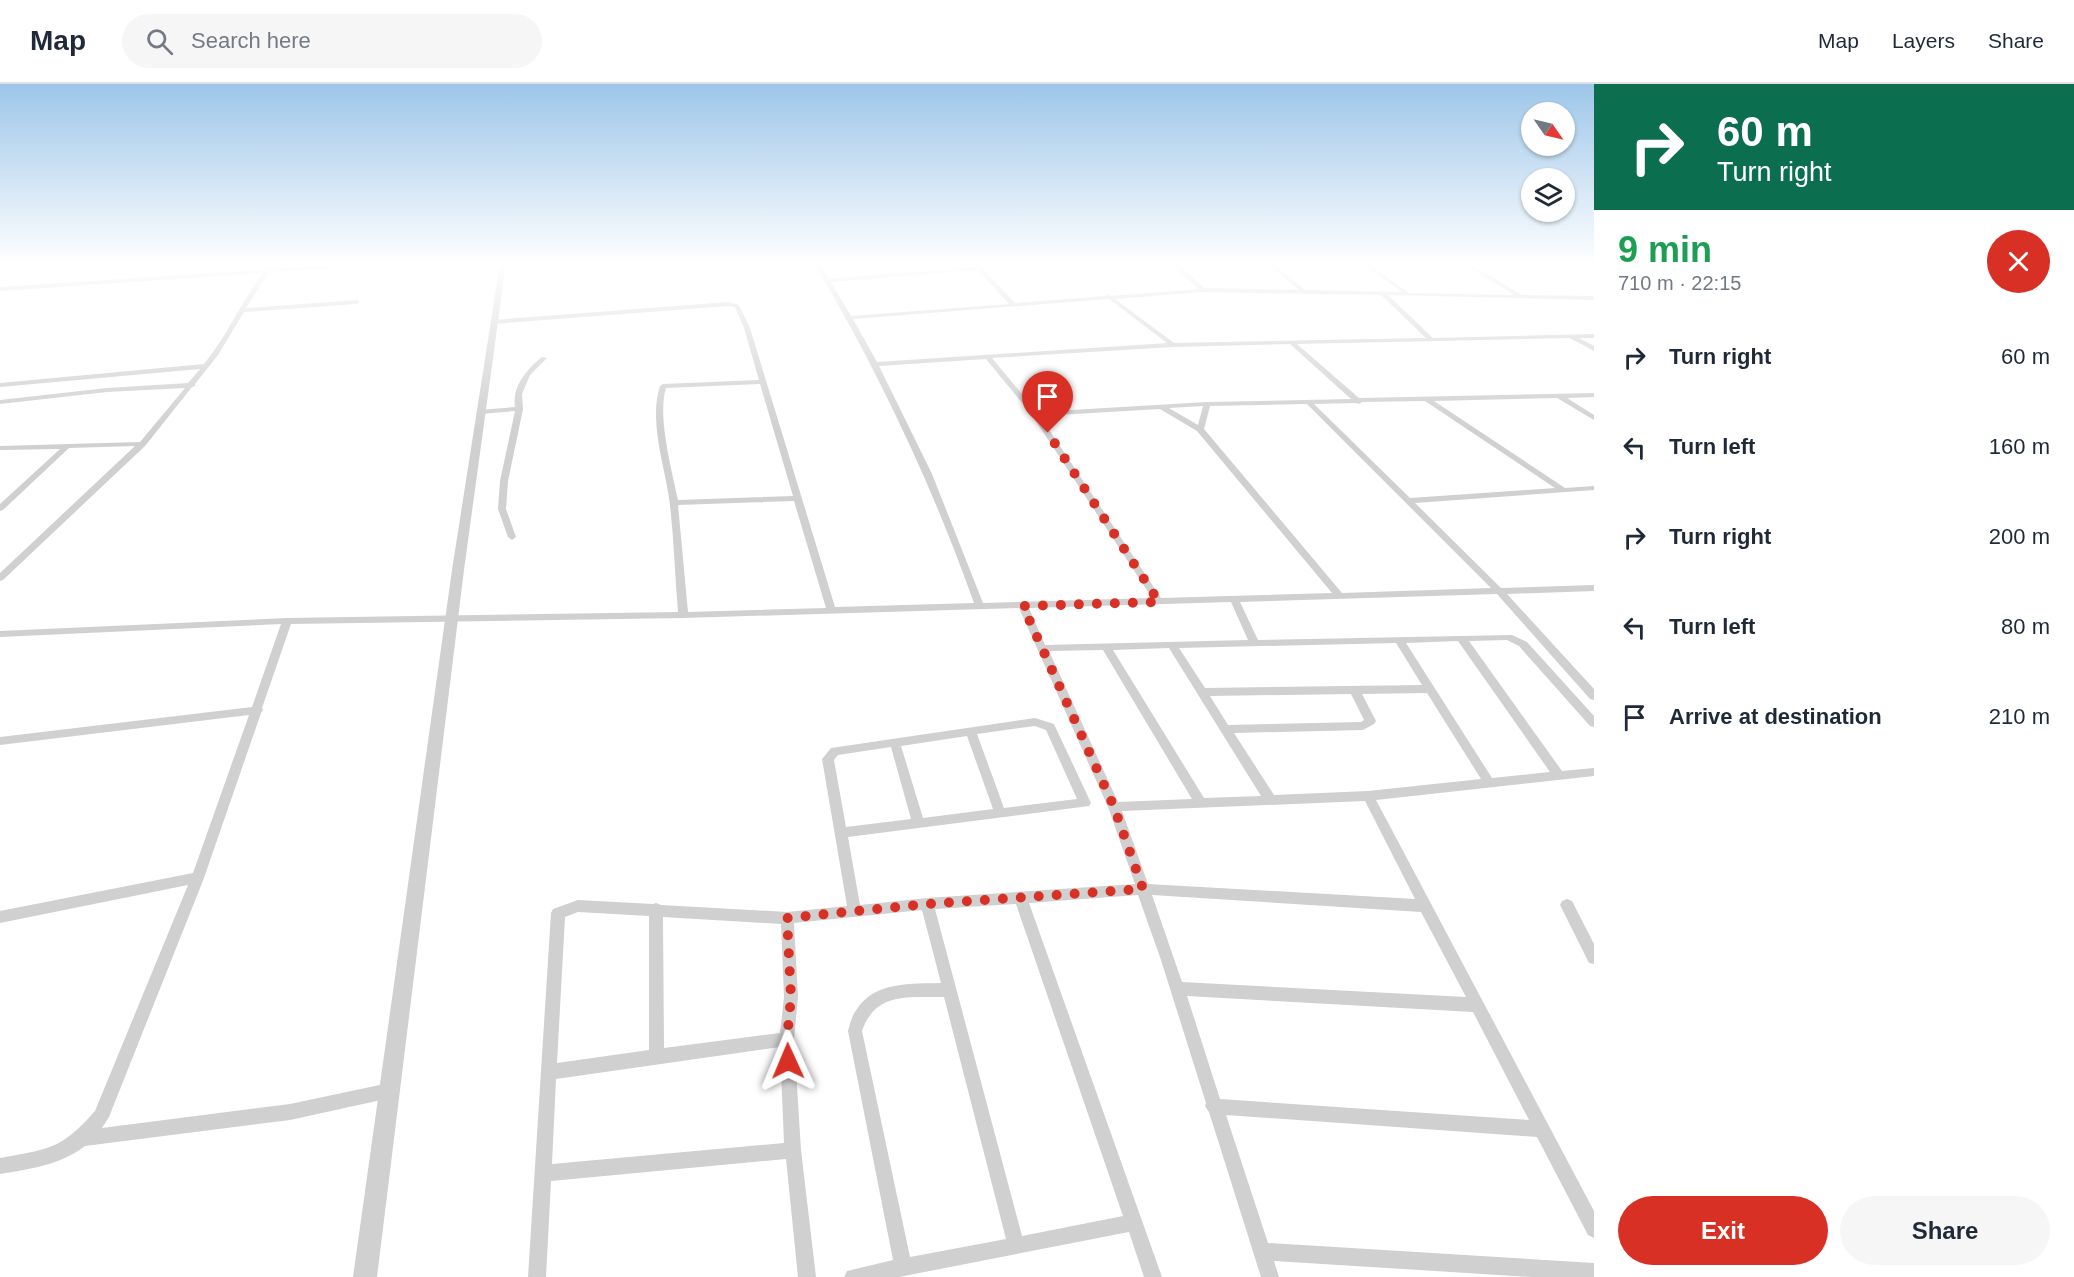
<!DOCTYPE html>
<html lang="en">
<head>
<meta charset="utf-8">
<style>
	:root { --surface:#fff; --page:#f6f6f7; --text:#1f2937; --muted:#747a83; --line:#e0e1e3; --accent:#d93025 }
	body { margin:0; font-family:Arial,sans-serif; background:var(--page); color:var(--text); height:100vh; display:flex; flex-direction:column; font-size:22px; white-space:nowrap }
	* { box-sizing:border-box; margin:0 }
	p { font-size:20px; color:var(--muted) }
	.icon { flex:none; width:33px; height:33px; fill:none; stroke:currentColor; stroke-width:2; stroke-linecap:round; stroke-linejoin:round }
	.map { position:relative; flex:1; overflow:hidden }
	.panel { display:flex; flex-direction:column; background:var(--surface); width:480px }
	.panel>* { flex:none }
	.guide { background:#0b6e4f; color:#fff; overflow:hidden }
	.needle { width:39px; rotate:124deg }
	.fabs { position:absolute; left:1521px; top:18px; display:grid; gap:12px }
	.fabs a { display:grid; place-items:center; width:54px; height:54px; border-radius:50%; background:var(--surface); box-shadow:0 2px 4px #0004; font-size:30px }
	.pin { position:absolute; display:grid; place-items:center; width:51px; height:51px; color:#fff; margin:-62px -26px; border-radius:50% 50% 50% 0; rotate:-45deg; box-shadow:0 0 6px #0007 }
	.pin .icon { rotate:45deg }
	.me { position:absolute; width:66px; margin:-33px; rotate:359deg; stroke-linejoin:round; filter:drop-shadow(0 0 4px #0008) }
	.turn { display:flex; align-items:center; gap:21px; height:126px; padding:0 24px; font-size:27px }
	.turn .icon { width:78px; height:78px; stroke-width:2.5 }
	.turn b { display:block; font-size:42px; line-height:51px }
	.round { display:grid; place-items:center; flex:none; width:63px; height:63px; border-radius:32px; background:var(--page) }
	.head { display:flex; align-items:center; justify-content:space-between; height:102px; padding:0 24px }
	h1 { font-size:36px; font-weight:700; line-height:45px; color:#1e9e55 }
	.primary-button { display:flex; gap:12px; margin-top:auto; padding:12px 24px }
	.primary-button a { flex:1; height:69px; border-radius:36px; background:var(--accent); color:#fff; font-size:24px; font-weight:700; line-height:69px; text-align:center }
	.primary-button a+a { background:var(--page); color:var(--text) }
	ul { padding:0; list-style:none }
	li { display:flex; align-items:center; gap:18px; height:90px; padding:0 24px }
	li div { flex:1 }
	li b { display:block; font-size:22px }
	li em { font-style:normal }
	header { display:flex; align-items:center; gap:36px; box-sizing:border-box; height:84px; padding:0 30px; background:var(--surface); border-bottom:2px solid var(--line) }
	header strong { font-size:28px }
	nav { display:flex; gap:33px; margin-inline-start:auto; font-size:21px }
	.search { width:420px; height:54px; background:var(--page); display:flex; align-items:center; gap:15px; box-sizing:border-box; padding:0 21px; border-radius:33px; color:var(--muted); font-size:22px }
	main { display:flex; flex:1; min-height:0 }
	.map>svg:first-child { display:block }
</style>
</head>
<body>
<header>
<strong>Map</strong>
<div class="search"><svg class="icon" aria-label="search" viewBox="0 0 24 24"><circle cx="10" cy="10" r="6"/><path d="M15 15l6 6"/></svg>Search here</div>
<nav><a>Map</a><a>Layers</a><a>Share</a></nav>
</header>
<main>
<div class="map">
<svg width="1594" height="1193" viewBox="0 0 1594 1193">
	<rect width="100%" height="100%" fill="#fff"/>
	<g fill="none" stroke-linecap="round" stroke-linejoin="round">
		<g fill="#d0d0d0" fill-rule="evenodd">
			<path d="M 361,179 L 387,179 L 384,181 L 269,188 L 246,224 L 357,216 L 360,218 L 357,220 L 244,228 L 218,271 L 195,300 L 195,302 L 192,303 L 145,362 L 3,496 L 0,497 L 0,489 L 135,362 L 69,364 L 3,426 L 0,427 L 0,420 L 60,365 L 0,366 L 0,362 L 140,358 L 185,304 L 107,308 L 0,320 L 0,316 L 107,304 L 188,299 L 200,285 L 0,303 L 0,299 L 204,280 C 227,252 241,218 263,189 L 0,207 L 0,203 Z"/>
			<path d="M 814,179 L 820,179 L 829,195 L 976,183 L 972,179 L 978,179 L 1015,219 L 1105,212 L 1108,210 L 1111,212 L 1198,205 L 1171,179 L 1177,179 L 1204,204 L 1299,206 L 1267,179 L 1273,179 L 1305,206 L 1402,208 L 1361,179 L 1367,179 L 1409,209 L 1514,211 L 1462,179 L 1469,179 L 1522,211 L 1594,212 L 1594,216 L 1388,211 L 1433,254 L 1594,250 L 1594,254 L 1579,254 L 1594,262 L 1594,267 L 1570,254 L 1297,260 L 1359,314 L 1594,309 L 1594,313 L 1567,314 L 1594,331 L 1594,336 L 1557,314 L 1434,317 L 1565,404 L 1594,402 L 1594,406 L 1415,419 L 1501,504 L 1594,501 L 1594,507 L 1507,510 L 1594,605 L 1594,616 L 1590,615 L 1497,510 L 1240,518 L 1258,556 L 1512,551 L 1527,558 L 1594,632 L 1594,643 L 1590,642 L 1519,562 L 1507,556 L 1469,557 L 1562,687 L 1594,684 L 1594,692 L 1376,716 L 1594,1127 L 1594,1154 L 1588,1151 L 1537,1053 L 1226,1031 L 1268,1159 L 1594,1179 L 1594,1193 L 1532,1193 L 1274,1177 L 1279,1193 L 1261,1193 L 1209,1028 L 1205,1022 L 1206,1019 L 1161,876 L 1138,811 L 1029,819 L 1162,1193 L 1144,1193 L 1129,1148 L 899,1193 L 844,1193 L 847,1187 L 893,1176 L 848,947 C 850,940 852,931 857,925 C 875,897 912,900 941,899 L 922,826 L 794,839 L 798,913 L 794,955 L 801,1066 L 816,1193 L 798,1193 L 786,1075 L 551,1097 L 546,1193 L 528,1193 L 551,829 L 553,825 L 578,816 L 653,820 L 656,819 L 661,821 L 787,828 L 847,822 L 822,675 L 831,664 L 1035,634 L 1054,640 L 1091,719 L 1089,722 L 848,753 L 860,821 L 927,814 L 1135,800 L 1108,723 L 1019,524 L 683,534 L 291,540 L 262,624 L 263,626 L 261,629 L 204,794 L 109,1033 L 102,1044 L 290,1020 L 389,999 L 395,1001 L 397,1007 L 395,1013 L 290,1036 L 85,1062 C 60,1081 30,1085 0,1090 L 0,1074 C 48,1065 61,1066 95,1027 L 188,801 L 0,839 L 0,827 L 193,789 L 249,631 L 0,661 L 0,653 L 252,623 L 281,540 L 0,553 L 0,547 L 287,534 L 678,528 C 675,492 674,457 670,421 C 666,385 648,338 660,302 L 663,300 L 759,296 L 744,244 L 735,223 L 728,222 L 493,240 L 490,238 L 493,236 L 728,218 L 739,221 L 750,244 L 835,523 L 974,519 C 931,398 878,287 814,179 ZM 978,186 L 1009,220 L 851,232 L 831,198 ZM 1203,208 L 1381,211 L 1426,254 L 1174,259 L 1115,215 ZM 1109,215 L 1167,259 L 877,278 L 853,235 ZM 1290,260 L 1351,315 L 1207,318 L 1037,328 L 992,274 L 1173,263 ZM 986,275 L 1032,331 L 1152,514 L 983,519 L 932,390 L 879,282 ZM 760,300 L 793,412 L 678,416 C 672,387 657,332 666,304 ZM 1425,317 L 1555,404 L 1410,414 L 1314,320 L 1356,319 L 1359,320 L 1362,318 ZM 1306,320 L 1307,320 L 1491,504 L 1342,509 L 1204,345 L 1210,322 ZM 1203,322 L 1198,341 L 1169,324 ZM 1160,325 L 1197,347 L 1332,509 L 1161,514 L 1040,332 ZM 794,417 L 826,524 L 688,528 L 678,421 ZM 1231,518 L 1248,556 L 1045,561 L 1029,524 ZM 1458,557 L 1550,688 L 1492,694 L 1406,559 ZM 1396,559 L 1422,601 L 1205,604 L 1179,564 ZM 1169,564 L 1261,712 L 1204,714 L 1113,566 ZM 1103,566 L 1192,715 L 1118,718 L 1049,567 ZM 1427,609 L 1481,695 L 1368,707 L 1274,711 L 1234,649 L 1363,646 L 1374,640 L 1376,637 L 1362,610 ZM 1351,610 L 1364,636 L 1361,638 L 1228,641 L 1210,612 ZM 1035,642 L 1046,646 L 1077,715 L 1004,724 L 977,650 ZM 967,652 L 993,725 L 923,734 L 901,662 ZM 891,663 L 911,735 L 846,743 L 834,676 L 838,671 ZM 1365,717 L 1415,815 L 1148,800 L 1122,727 ZM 1152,811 L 1421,828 L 1466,913 L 1182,898 ZM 1016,820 L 1123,1132 L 1022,1152 L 935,825 ZM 578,828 L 649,832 L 649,966 L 557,979 L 565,833 ZM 663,833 L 781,840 L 784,913 L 780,949 L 664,964 ZM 1187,912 L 1473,928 L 1529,1036 L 1220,1015 ZM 944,913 L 1006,1155 L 910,1173 L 862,947 C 876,907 909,914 944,913 ZM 780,963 L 784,1059 L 552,1080 L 556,995 Z"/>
			<path d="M 542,273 L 547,274 L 530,291 L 522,310 L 523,325 L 508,397 L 506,425 L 516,453 L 512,456 L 508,453 L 498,425 L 500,397 L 515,327 L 480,330 L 476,328 L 480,326 L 515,323 C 512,302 527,285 542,273 Z"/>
			<path d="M 1567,815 L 1572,817 L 1594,860 L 1594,880 L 1589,879 L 1560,821 L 1562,817 Z"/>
		</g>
		<path fill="#d0d0d0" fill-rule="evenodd" d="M 500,179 L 506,179 L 464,486 L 377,1193 L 353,1193 L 452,486 Z"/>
	</g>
	<linearGradient id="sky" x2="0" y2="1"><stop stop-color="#9dc6e9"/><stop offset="0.52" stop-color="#fff"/><stop offset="1" stop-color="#fff" stop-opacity="0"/></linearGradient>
	<rect width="1594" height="346" fill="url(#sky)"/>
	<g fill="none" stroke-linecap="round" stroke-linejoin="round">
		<path stroke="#d93025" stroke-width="10" stroke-dasharray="0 18" d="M 788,977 L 787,955 L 791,913 L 787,834 L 927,820 L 1143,805 L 1114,723 L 1023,522 L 1159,518 L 1048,349"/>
	</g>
</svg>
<div class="fabs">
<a><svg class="needle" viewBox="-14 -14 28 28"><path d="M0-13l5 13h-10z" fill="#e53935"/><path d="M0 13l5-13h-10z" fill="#747a83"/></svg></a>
<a><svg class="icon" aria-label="layers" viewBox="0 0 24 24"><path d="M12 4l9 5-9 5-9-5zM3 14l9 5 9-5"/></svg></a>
</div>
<div class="pin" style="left:1048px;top:349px;background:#d93025"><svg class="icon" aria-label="arrive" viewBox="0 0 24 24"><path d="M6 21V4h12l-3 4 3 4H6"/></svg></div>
<svg class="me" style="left:788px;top:977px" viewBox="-20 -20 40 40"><path d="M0-17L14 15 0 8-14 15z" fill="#d93025" stroke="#fff" stroke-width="4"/></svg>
</div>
<section class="panel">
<div class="guide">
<div class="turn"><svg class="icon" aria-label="right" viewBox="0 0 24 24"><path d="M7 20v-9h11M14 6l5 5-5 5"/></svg><div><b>60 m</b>Turn right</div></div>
</div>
<div class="head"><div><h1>9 min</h1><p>710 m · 22:15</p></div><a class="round" style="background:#d93025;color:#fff"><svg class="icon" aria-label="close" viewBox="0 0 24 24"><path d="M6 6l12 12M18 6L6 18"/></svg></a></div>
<ul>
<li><svg class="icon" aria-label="right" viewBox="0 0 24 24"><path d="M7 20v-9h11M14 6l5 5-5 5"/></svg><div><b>Turn right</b></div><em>60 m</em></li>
<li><svg class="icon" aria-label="left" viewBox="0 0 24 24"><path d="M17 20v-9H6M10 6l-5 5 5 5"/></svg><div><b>Turn left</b></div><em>160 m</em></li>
<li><svg class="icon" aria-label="right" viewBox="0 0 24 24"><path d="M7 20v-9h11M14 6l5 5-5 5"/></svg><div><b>Turn right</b></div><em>200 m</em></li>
<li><svg class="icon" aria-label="left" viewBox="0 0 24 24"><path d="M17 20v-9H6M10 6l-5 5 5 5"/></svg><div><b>Turn left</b></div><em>80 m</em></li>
<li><svg class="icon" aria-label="arrive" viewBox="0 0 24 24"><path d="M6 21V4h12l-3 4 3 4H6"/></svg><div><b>Arrive at destination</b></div><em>210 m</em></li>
</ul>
<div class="primary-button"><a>Exit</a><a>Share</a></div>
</section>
</main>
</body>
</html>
